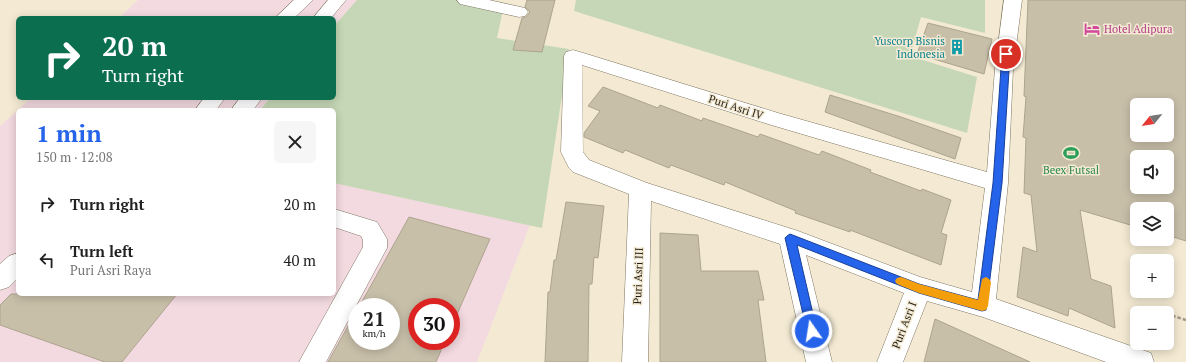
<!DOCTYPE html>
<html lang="en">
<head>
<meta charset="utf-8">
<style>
	:root { --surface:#fff; --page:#f6f6f6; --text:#222; --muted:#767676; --accent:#2563eb }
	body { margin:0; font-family:"PT Serif",serif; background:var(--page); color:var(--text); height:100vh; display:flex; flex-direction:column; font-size:15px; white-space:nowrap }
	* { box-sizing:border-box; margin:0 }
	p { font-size:13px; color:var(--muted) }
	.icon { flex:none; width:22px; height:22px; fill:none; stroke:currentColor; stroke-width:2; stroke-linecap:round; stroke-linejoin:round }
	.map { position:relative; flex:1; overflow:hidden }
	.side { position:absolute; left:16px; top:108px; width:320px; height:188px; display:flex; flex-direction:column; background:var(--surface); border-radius:6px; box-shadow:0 2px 10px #0003 }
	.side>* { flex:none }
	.top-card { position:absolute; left:16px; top:16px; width:320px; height:84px; border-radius:6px; box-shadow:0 2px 10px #0003; background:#0b6e4f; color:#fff; overflow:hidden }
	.needle { width:26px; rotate:240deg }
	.fabs { position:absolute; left:1130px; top:98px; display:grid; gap:8px }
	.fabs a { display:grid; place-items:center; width:44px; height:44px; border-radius:6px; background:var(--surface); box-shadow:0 2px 10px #0003; font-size:20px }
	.speed { position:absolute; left:348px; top:298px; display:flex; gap:8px; font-size:20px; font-weight:700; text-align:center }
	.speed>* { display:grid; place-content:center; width:52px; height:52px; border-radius:50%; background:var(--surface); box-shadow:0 2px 10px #0003; line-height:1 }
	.speed small { font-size:10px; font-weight:400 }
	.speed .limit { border:6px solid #d22; background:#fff; color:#111 }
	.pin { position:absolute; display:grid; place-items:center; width:34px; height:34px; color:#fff; margin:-17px; border:2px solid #fff; border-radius:50%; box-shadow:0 1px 4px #0007 }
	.me { position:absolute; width:44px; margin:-22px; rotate:347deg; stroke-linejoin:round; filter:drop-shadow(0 0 3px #0008) }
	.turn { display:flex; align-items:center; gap:14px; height:84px; padding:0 20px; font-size:18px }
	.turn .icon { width:52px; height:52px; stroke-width:2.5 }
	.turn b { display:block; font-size:28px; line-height:34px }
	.round { display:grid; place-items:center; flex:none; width:42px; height:42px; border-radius:6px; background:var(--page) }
	.headline { display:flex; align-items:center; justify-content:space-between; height:68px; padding:0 20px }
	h1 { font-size:24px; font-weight:700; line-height:30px; color:var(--accent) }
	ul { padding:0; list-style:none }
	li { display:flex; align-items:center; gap:12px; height:56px; padding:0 20px }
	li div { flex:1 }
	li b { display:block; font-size:15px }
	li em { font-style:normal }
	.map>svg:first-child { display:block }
</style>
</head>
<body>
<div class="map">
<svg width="1186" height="362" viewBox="0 0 1186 362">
	<rect width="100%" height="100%" fill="#f4ead3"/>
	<g fill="#f3d9e0" fill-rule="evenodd">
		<path d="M 138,0 L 357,0 L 334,26 L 334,18 L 119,18 Z"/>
		<path d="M 31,98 L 270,98 L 260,110 L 18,110 L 18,294 L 334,294 L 334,183 L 530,225 L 477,362 L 0,362 L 0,126 ZM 357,307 L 391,307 L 391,341 L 357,341 ZM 417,307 L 451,307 L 451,341 L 417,341 Z"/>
	</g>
	<g fill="#c5d7b6">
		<path d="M 357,0 L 480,0 L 504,5 L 497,38 L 569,49 L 542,228 L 334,183 L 334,110 L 260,110 L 270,98 L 334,98 L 334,26 Z"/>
		<path d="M 576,0 L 985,0 L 985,33 L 921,17 L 910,56 L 977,77 L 967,133 L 574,11 Z"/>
	</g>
	<g fill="#c8bfa9" stroke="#ada48e" fill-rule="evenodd">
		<path d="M 527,0 L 555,0 L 542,52 L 513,50 L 522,18 L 526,17 L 530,12 L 525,7 Z"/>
		<path d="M 1028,0 L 1186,0 L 1186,241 L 1167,235 L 1167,209 L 1137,209 L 1137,227 L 1080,210 L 1091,279 L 1111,286 L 1115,328 L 1069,308 L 1068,316 L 1017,297 L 1023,247 L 1037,252 L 1031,195 L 1024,193 L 1026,138 L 1023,137 L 1026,97 L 1024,96 ZM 1137,105 L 1167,105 L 1167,135 L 1137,135 ZM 1137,157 L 1167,157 L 1167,187 L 1137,187 Z"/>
		<path d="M 928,23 L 992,39 L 984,74 L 917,54 Z"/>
		<path d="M 603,87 L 658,108 L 660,105 L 702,121 L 703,118 L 758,137 L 760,134 L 819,155 L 822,151 L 871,170 L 870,172 L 921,191 L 922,189 L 951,200 L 941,233 L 947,235 L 941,265 L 850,230 L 850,232 L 795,213 L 796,211 L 725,182 L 724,185 L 671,165 L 669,168 L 625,150 L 623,153 L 584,137 L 584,133 L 600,111 L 588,106 Z"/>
		<path d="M 830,95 L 901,117 L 961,138 L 955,159 L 825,112 Z"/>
		<path d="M 566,202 L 604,206 L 598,258 L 594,257 L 592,284 L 589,284 L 588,362 L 545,362 L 548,292 L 550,292 L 554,260 L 556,260 Z"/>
		<path d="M 409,217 L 490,239 L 451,328 L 451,307 L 417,307 L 417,341 L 445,341 L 436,362 L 328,362 L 357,310 L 357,341 L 391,341 L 391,307 L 359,307 Z"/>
		<path d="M 660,233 L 698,235 L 701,271 L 758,271 L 764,300 L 758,300 L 766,362 L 660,362 Z"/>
		<path d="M 11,294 L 177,294 L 122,362 L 105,362 L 0,325 L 0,305 Z"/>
		<path d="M 935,319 L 1030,362 L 924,362 Z"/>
	</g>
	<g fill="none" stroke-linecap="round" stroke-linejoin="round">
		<defs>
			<g id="minor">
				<path d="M 294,0 L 313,0 L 294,18 L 275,18 Z"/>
				<path d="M 328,0 L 346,0 L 331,18 L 313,18 Z"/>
				<path d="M 457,0 L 489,0 L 525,8 L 528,12 L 525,16 L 519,17 L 460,4 Z"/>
				<path d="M 1004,0 L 1022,0 L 1013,69 L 1008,183 L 996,299 L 1151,353 L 1154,362 L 1106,362 L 983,317 L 927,301 L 903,362 L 877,362 L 904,293 L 806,255 L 832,362 L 806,362 L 780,244 L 651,201 L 648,362 L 622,362 L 629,194 L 573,172 L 569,168 L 561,152 L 564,56 L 566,52 L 573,50 L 580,52 L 778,113 L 987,172 L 995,69 ZM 582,65 L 768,124 L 985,188 L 972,292 L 920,277 L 798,231 L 647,183 L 589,160 L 583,152 Z"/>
				<path d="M 204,98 L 225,98 L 216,110 L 195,110 Z"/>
				<path d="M 240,98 L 262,98 L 253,110 L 231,110 Z"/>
				<path d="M 334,209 L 377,222 L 387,239 L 387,248 L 326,362 L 299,362 L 363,247 L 363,240 L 361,236 L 334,227 Z"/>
				<path d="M 18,253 L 18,278 L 9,287 L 0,290 L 0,264 L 9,256 Z"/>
			</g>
		</defs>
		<use href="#minor" stroke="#7f7662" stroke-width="1"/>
		<g stroke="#a19988" stroke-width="2.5" stroke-dasharray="3.5 2" stroke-linecap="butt">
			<path d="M 1157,313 L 1164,313"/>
			<path d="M 1167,314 L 1186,320"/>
		</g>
		<use href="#minor" fill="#fff" fill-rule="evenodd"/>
	</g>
	<path fill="#2563eb" stroke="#184099" d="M 1006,52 L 1010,54 L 1002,183 L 986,310 L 982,311 L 919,293 L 797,245 L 817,331 L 816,335 L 812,336 L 808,335 L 785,238 L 787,236 L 790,234 L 919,284 L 978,300 L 993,183 L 1002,54 Z"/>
	<path fill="#f59e0b" d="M 901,277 L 919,284 L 978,300 L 982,279 L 986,277 L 989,279 L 991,282 L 988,306 L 986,310 L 982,311 L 919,293 L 897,284 L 895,281 L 897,278 Z"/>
	<defs>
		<symbol id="hotel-bare" viewBox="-9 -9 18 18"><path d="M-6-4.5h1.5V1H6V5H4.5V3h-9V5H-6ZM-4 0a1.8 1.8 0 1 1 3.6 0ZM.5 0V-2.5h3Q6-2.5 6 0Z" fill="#d1479c" stroke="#f4ead3" stroke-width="2.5" paint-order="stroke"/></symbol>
		<symbol id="building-bare" viewBox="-9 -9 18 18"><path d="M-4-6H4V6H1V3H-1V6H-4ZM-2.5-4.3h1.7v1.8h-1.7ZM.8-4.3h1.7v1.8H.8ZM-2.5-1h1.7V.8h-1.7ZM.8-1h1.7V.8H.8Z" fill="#0f9aa8" stroke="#f4ead3" stroke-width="2.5" paint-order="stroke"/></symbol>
		<symbol id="stadium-bare" viewBox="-9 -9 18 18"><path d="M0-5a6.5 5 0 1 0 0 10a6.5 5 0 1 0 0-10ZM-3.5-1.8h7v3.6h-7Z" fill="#2e9e5b" stroke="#f4ead3" stroke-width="2.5" paint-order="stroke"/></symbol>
	</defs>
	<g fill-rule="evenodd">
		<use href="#hotel-bare" x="1081" y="18" width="22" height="22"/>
		<use href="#building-bare" x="946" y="36" width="22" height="22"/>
		<use href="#stadium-bare" x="1060" y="142" width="22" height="22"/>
	</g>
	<g text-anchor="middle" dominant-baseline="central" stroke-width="3" stroke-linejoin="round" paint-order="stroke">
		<g font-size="11" fill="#b23c85" stroke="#f4ead3" text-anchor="start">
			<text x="1104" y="29">Hotel Adipura</text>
		</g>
		<g font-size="11" fill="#0d838f" stroke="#f4ead3" text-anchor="end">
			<text x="945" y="41">Yuscorp Bisnis<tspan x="945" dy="13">Indonesia</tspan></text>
		</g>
		<g font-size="11" fill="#221e16" stroke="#f4ead3">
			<text transform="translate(736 107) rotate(18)">Puri Asri IV</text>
			<text transform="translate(638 276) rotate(-88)">Puri Asri III</text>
			<text transform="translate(904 325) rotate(-69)">Puri Asri I</text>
		</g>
		<g font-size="11" fill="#27864d" stroke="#f4ead3">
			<text x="1071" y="170">Beex Futsal</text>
		</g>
	</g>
</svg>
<div class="fabs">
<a><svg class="needle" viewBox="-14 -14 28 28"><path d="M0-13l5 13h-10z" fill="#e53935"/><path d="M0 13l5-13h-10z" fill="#767676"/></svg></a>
<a><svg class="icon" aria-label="sound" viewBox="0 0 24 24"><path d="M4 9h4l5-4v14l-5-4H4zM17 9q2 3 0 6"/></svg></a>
<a><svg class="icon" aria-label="layers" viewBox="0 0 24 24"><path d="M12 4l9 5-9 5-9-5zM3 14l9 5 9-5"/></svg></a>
<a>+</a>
<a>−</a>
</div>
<div class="speed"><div>21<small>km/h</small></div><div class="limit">30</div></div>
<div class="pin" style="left:1006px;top:54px;background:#d93025"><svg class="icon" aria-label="arrive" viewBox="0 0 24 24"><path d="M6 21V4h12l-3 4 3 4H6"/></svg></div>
<svg class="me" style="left:812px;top:331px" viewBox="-20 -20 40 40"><circle r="17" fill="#2563eb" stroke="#fff" stroke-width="3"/><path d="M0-11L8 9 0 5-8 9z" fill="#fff"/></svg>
<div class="top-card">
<div class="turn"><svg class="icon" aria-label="right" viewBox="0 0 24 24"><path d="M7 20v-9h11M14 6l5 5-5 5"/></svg><div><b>20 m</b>Turn right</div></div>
</div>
<section class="side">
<div class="headline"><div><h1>1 min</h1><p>150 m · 12:08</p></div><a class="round"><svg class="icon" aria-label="close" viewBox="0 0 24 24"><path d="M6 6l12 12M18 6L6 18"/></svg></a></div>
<ul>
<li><svg class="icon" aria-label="right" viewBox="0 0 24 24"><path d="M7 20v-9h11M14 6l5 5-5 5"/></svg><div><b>Turn right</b></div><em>20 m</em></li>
<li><svg class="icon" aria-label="left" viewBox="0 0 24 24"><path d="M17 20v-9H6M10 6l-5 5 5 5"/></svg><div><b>Turn left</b><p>Puri Asri Raya</p></div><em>40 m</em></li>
</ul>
</section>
</div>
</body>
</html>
